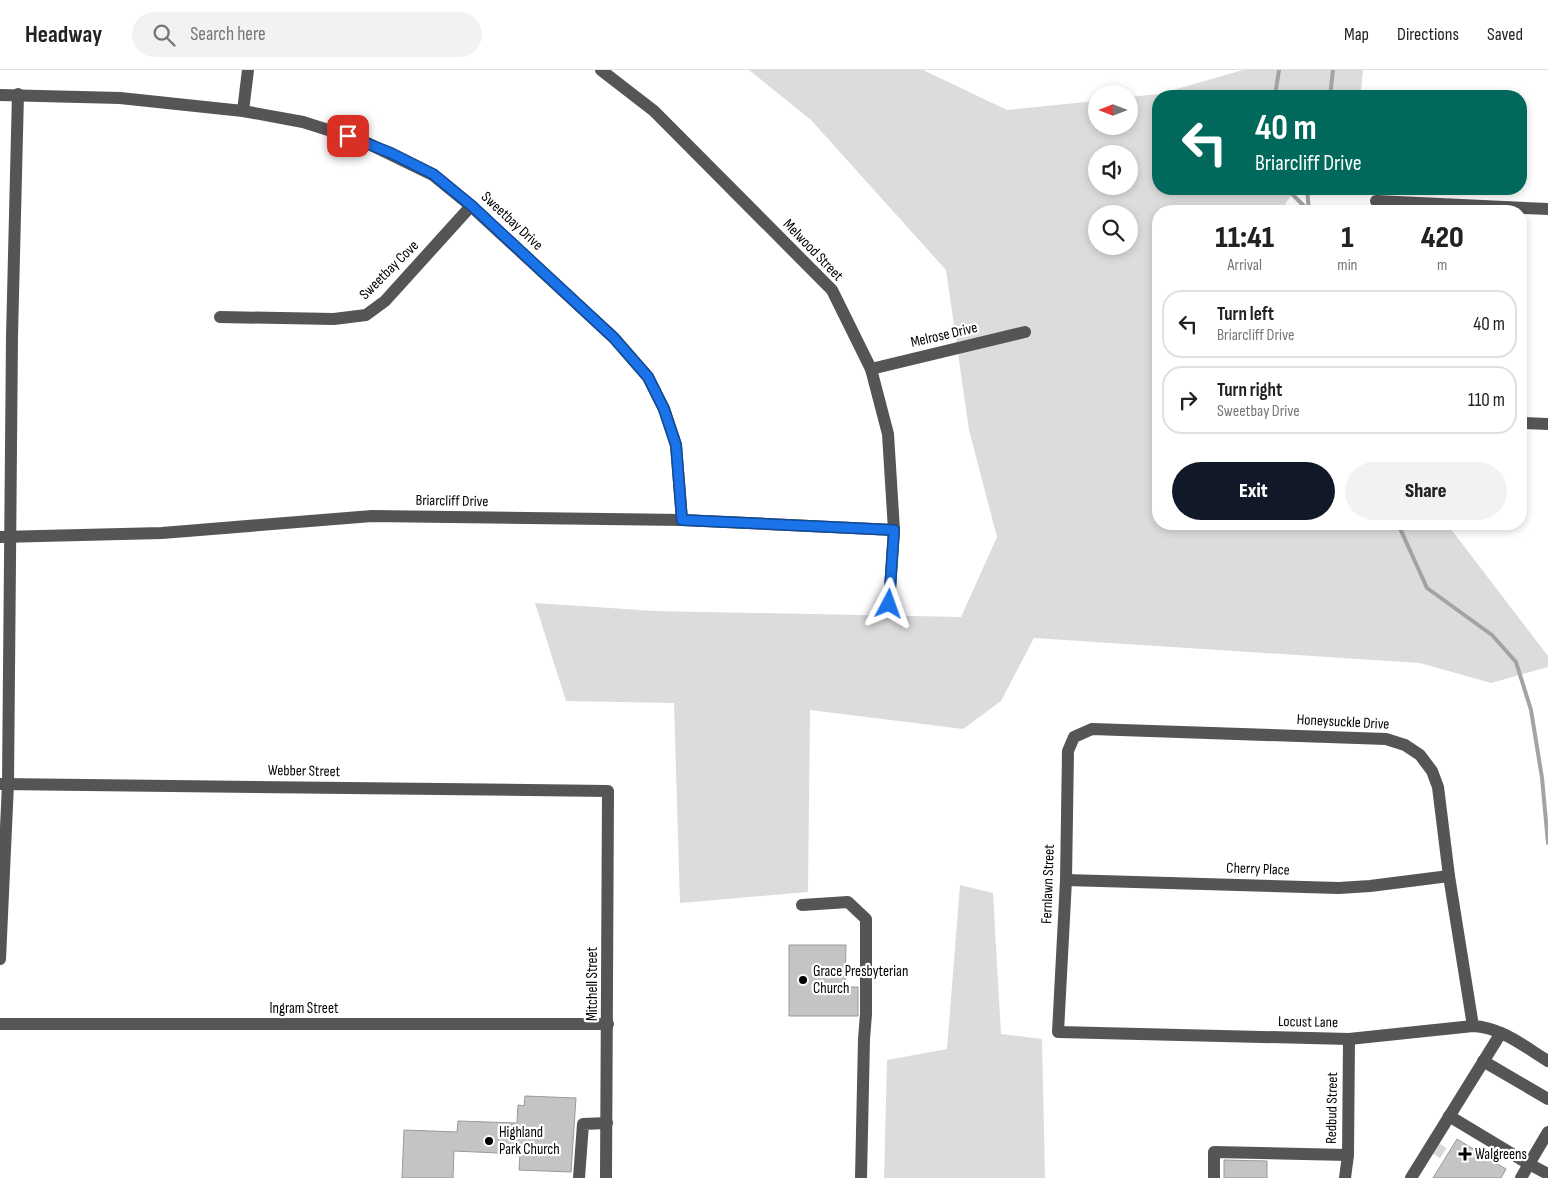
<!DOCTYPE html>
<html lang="en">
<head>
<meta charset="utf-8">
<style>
	:root { --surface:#fff; --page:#f2f2f2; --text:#222; --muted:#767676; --line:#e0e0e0; --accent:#111827 }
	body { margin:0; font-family:"Sofia Sans Condensed",sans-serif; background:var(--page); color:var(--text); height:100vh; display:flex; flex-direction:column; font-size:19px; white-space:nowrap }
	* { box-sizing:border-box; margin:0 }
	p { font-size:16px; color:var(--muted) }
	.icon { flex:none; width:28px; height:28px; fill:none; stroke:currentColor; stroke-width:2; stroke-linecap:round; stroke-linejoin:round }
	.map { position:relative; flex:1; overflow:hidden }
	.drawer { position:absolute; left:1152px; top:135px; width:375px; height:325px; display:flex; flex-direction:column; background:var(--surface); border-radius:20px; box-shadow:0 2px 8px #0003 }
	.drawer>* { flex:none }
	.banner { position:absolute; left:1152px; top:20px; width:375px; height:105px; border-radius:20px; box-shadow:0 2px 8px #0003; background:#00695c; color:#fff; overflow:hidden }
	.needle { width:32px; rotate:270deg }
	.tools { position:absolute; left:1088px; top:15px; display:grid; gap:10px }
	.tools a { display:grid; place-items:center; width:50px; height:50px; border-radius:50%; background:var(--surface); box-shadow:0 2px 8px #0003; font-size:25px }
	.pin { position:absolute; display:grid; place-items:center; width:42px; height:42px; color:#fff; margin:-21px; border-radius:10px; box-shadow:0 2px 8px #0006 }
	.me { position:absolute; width:55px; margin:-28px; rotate:4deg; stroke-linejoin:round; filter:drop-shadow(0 0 4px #0008) }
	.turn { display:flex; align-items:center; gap:18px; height:105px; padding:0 20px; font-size:22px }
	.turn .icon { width:65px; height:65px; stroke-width:2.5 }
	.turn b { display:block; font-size:35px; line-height:42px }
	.eta { display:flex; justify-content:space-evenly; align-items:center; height:85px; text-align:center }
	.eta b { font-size:30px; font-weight:800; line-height:35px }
	.cta { display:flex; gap:10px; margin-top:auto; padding:10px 20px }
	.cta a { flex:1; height:58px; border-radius:30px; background:var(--accent); color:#fff; font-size:20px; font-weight:800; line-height:58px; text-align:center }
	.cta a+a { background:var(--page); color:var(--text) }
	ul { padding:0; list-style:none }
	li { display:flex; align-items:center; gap:15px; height:68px; margin:0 10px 8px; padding:0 10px; border:2px solid var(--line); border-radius:20px }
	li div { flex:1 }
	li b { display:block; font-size:19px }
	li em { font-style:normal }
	header { display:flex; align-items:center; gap:30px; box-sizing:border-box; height:70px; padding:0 25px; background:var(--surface); border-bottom:1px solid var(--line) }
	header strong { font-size:24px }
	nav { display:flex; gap:28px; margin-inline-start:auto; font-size:18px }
	.search { width:350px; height:45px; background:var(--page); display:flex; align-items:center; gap:12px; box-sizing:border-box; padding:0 18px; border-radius:28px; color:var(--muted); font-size:19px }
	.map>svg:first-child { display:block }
</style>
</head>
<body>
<header>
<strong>Headway</strong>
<div class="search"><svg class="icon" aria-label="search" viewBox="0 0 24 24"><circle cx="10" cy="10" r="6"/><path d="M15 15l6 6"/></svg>Search here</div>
<nav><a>Map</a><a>Directions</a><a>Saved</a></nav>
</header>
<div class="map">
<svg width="1548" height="1108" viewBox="0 0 1548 1108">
	<rect width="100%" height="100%" fill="#fff"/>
	<g fill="#dcdcdc" fill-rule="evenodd">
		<path d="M 749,0 L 923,0 L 1007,40 L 1096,31 L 1096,56 L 1129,56 L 1129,27 L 1159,24 L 1243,0 L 1363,0 L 1361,21 L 1358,26 L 1159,26 L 1159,119 L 1296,119 L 1285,134 L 1290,141 L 1159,141 L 1159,454 L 1447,454 L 1548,586 L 1548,597 L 1491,613 L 1420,593 L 1034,568 L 1001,631 L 963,659 L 810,640 L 808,822 L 680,833 L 674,633 L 566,631 L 535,533 L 655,541 L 961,547 L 997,467 L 969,360 L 946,200 L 811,50 ZM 1096,84 L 1129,84 L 1129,116 L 1096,116 ZM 1096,144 L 1129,144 L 1129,176 L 1096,176 Z"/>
		<path d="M 960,815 L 993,823 L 1001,964 L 1042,969 L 1045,1108 L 884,1108 L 887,990 L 947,979 Z"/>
	</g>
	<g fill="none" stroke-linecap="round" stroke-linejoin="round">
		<g stroke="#a3a3a3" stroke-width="4">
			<path d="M 1275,26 L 1279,0"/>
			<path d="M 1330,26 L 1333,0"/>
			<path d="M 1287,119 L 1309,141"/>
			<path d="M 1307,119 L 1309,141"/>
			<path d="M 1398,454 L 1427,518 L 1492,565 L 1516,592 L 1531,640 L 1542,708 L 1548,773"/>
		</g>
	</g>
	<g fill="#c4c4c4" stroke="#999">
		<path d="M 789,875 L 846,875 L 845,917 L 858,917 L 858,946 L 789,946 Z"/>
		<path d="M 525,1026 L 576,1028 L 571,1102 L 519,1100 L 520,1084 L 454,1081 L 453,1108 L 402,1108 L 404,1060 L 457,1062 L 458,1051 L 517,1053 L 518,1035 L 524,1036 Z"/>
		<path d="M 1457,1069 L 1506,1099 L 1501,1108 L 1433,1108 Z"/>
		<path d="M 1224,1090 L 1267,1091 L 1267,1108 L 1224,1108 Z"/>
	</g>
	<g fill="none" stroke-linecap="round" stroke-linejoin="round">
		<path stroke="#d9d9d9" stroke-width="12" stroke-dasharray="12 6" stroke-linecap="butt" d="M 1435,1085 L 1445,1070"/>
		<g stroke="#555" stroke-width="12">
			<path d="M 601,0 L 654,41 L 832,220 L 871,299 L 888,364 L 894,460 L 889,534"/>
			<path d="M 0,25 L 120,28 L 243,41 L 303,52 L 363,71 L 433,105 L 471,136 L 614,268 L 648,307 L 664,339 L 676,375 L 682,450"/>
			<path d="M 243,41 L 248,0"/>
			<path d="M 1376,131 L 1548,139"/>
			<path d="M 220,247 L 334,249 L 366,245 L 385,231 L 471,136"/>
			<path d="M 871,299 L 1025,262"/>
			<path d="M 1521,353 L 1548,354"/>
			<path d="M 0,467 L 162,463 L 372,446 L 682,450 L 894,460"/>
			<path d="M 0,714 L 608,721 L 606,1108"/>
			<path d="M 1066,810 L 1339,818 L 1370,816 L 1449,806"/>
			<path d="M 802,835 L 848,832 L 866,849 L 866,944 L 864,969 L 861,1108"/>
			<path d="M 0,889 L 8,714 L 12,266 L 18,24"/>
			<path d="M 0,954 L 608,954"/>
			<path d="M 1473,956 L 1449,806 L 1438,717 L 1432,701 L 1420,685 L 1405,675 L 1386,669 L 1092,659 L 1074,667 L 1068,681 L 1066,810 L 1058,962 L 1349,969 L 1473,956 C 1501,957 1525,977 1548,991"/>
			<path d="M 1483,991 L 1548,1029"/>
			<path d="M 1449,1046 L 1529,1094 L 1548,1062"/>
			<path d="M 579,1108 L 583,1054 L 607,1053"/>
			<path d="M 1214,1108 L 1214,1082 L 1348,1085"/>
			<path d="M 1345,1108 L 1348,1085 L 1349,969"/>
			<path d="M 1411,1108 L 1501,963"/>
			<path d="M 1521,1108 L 1529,1094 L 1548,1104"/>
		</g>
	</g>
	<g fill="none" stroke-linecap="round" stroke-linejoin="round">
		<defs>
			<path id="route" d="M 348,66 L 391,83 L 433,104 L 472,136 L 614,268 L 648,307 L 664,339 L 676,375 L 682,450 L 894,460 L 889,534"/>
		</defs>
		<use href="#route" stroke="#114b97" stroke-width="12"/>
		<use href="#route" stroke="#1a73e8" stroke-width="9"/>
	</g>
	<g fill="#000" stroke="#fff" stroke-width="2">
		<circle cx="803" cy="910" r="5"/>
		<circle cx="489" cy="1071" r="5"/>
		<path d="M1462.5 1076.5h5v5h5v5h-5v5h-5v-5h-5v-5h5z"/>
	</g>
	<g text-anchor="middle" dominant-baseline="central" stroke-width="4.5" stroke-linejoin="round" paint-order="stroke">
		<g font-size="15" fill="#000" stroke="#fff">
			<text transform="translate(512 151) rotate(43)">Sweetbay Drive</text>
			<text transform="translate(813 180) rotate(46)">Melwood Street</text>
			<text transform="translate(389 200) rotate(-45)">Sweetbay Cove</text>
			<text transform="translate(944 265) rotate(-13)">Melrose Drive</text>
			<text transform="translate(452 431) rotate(1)">Briarcliff Drive</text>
			<text transform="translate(1343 652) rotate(3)">Honeysuckle Drive</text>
			<text transform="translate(304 701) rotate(1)">Webber Street</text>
			<text transform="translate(1258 799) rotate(2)">Cherry Place</text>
			<text transform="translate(1048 814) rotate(-88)">Fernlawn Street</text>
			<text transform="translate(592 914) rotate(-90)">Mitchell Street</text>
			<text x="304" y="938">Ingram Street</text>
			<text transform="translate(1308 952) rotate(1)">Locust Lane</text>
			<text transform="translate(1332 1038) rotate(-89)">Redbud Street</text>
		</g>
		<g font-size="15" fill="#000" stroke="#fff" text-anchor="start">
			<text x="813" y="901">Grace Presbyterian<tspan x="813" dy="17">Church</tspan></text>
			<text x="499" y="1062">Highland<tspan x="499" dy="17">Park Church</tspan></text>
			<text x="1475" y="1084">Walgreens</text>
		</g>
	</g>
</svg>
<div class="tools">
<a><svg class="needle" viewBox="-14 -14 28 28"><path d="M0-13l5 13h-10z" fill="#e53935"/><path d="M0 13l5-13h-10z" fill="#767676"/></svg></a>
<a><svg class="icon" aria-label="sound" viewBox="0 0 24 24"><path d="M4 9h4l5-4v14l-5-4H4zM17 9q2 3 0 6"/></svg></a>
<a><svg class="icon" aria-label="search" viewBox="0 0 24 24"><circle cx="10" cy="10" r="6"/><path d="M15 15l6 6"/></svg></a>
</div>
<div class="pin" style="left:348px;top:66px;background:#d93025"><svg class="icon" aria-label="arrive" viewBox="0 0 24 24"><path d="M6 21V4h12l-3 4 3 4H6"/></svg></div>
<svg class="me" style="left:889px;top:534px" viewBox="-20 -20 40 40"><path d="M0-17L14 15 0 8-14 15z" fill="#1a73e8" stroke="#fff" stroke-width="4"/></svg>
<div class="banner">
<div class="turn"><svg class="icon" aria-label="left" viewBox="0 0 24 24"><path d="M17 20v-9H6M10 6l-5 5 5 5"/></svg><div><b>40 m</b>Briarcliff Drive</div></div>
</div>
<section class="drawer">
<div class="eta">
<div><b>11:41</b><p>Arrival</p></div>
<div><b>1</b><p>min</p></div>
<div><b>420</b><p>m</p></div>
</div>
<ul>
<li><svg class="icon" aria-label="left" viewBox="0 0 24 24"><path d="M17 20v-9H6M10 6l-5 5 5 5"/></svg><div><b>Turn left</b><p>Briarcliff Drive</p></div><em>40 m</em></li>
<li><svg class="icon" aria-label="right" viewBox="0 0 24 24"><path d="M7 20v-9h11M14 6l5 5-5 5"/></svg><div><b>Turn right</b><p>Sweetbay Drive</p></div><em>110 m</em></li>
</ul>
<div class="cta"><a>Exit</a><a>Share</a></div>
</section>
</div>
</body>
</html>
